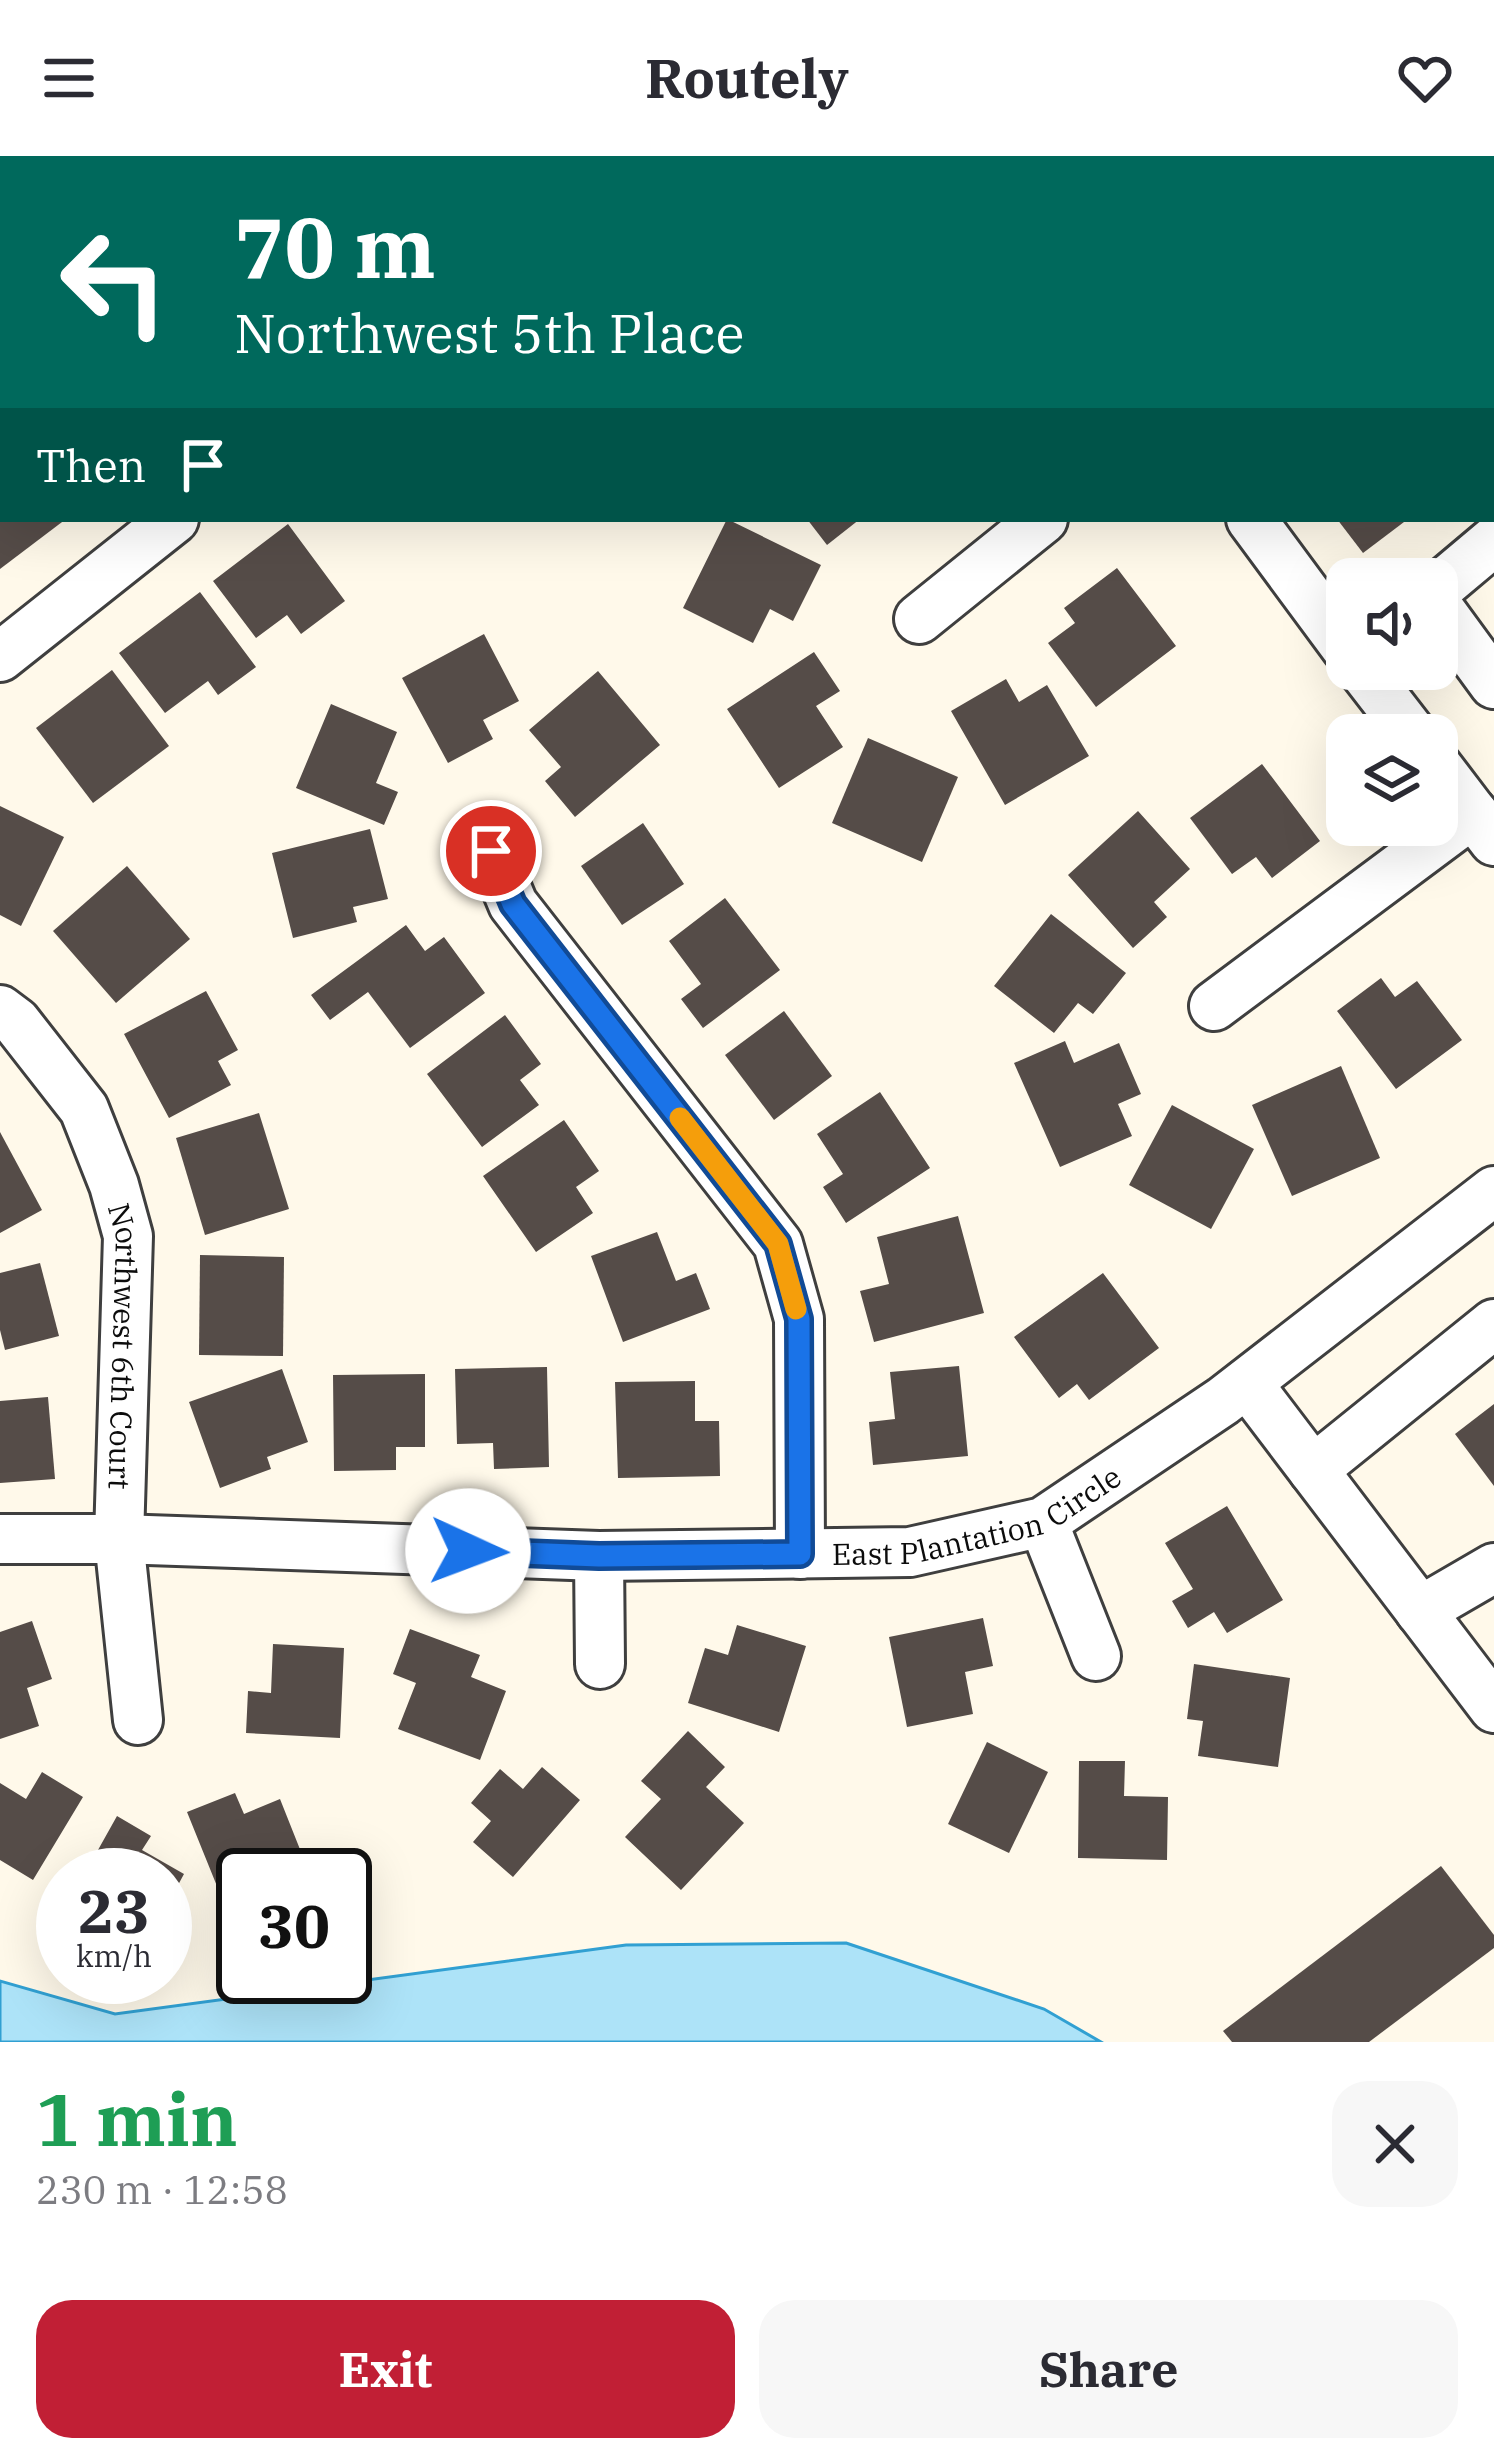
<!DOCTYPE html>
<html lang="en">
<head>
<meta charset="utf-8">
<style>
	:root { --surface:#fff; --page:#f7f7f7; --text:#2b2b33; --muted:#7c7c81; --accent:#c11f35 }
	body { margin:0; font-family:"IBM Plex Serif",serif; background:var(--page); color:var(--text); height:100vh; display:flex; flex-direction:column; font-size:45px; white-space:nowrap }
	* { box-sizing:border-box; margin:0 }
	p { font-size:39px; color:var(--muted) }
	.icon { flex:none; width:66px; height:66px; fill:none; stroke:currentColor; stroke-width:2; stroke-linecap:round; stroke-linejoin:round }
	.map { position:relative; height:1886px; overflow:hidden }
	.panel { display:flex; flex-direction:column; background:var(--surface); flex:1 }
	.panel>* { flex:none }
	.hud { position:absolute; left:0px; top:0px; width:1494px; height:366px; box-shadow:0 12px 48px #0002; background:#00695c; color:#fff; overflow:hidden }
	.fabs { position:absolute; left:1326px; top:402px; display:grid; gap:24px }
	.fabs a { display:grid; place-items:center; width:132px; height:132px; border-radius:24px; background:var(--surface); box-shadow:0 12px 48px #0002; font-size:60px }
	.speed { position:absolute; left:36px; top:1692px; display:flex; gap:24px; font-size:60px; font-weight:700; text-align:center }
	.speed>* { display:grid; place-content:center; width:156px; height:156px; border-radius:50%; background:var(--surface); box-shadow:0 12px 48px #0002; line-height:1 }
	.speed small { font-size:30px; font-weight:400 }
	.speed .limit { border:6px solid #111; border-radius:18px; background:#fff; color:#111 }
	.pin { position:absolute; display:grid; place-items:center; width:102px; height:102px; color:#fff; margin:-51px; border:6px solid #fff; border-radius:50%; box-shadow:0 3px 12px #0007 }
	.me { position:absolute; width:132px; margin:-66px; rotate:92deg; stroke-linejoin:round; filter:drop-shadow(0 0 9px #0008) }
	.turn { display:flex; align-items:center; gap:42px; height:252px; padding:0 36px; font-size:54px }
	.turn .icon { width:156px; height:156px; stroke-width:2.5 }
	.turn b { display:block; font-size:84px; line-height:102px }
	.then { display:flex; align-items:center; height:114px; padding:0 36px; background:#0003; gap:24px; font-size:45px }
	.round { display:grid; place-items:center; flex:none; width:126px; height:126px; border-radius:36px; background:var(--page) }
	.head { display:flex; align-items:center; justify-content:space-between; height:204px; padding:0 36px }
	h1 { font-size:72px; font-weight:700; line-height:90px; color:#1e9e55 }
	.action { display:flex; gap:24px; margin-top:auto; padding:24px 36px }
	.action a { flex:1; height:138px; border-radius:36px; background:var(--accent); color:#fff; font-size:48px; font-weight:700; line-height:138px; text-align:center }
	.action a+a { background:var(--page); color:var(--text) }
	header { display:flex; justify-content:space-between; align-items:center; height:156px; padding:0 36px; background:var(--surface); font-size:54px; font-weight:700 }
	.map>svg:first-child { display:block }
</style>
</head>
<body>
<header><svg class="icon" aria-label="menu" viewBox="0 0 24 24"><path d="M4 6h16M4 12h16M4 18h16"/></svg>Routely<svg class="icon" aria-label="heart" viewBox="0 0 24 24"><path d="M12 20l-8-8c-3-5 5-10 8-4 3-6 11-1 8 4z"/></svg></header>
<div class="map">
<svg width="1494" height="1886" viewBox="0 0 1494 1886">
	<rect width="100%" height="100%" fill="#fff9ea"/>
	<path fill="#ade3f8" stroke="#31a0d2" stroke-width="3" d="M 846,1787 L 1044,1853 L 1101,1886 L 0,1886 L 0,1825 L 115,1858 L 626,1789 Z"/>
	<g fill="#554c48">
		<path d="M 0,363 L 66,363 L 0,413 Z"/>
		<path d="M 727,363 L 821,409 L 793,465 L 770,453 L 753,487 L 683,452 Z"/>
		<path d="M 807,363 L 860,363 L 827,389 Z"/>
		<path d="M 1337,363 L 1408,363 L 1363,397 Z"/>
		<path d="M 288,368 L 345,445 L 301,478 L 287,459 L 256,482 L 213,425 Z"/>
		<path d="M 1117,412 L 1176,490 L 1096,551 L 1048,487 L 1075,467 L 1064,452 Z"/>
		<path d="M 200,436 L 256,511 L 218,539 L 208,525 L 165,557 L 119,497 Z"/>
		<path d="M 484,478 L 519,545 L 483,564 L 493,583 L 448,607 L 402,522 Z"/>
		<path d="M 814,496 L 840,535 L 816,550 L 843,591 L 779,632 L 727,553 Z"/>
		<path d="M 112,514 L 169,590 L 93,647 L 36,572 Z"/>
		<path d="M 598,515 L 660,589 L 575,661 L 545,625 L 561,611 L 529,574 Z"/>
		<path d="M 1006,523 L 1019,546 L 1047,529 L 1089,600 L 1005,649 L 951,555 Z"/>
		<path d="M 331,548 L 397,576 L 376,627 L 398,636 L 384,669 L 296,632 Z"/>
		<path d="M 868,582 L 958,621 L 922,706 L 832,667 Z"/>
		<path d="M 1262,608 L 1320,685 L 1272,722 L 1256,701 L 1232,718 L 1190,662 Z"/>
		<path d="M 0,650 L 64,681 L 21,770 L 0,759 Z"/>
		<path d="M 1138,655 L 1190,713 L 1154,746 L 1167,761 L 1133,792 L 1068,719 Z"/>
		<path d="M 643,667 L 684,728 L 622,769 L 581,710 Z"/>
		<path d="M 370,673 L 388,743 L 353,751 L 357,766 L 293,782 L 272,697 Z"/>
		<path d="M 127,710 L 190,783 L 116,847 L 53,775 Z"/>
		<path d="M 725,742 L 780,814 L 703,872 L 681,843 L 701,828 L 669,785 Z"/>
		<path d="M 1051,758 L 1126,817 L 1093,858 L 1078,847 L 1054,877 L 994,830 Z"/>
		<path d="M 406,769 L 425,795 L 444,781 L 485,837 L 410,892 L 368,836 L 330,864 L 311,839 Z"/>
		<path d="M 1381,822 L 1395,841 L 1417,825 L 1462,884 L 1396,933 L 1337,855 Z"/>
		<path d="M 206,835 L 238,894 L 218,905 L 231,929 L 169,962 L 124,878 Z"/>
		<path d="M 784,855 L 832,920 L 774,964 L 725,899 Z"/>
		<path d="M 505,859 L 541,908 L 520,924 L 539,949 L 482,991 L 427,918 Z"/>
		<path d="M 1065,885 L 1074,907 L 1119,887 L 1141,938 L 1118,948 L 1132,980 L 1060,1011 L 1014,907 Z"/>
		<path d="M 1341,910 L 1380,1002 L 1292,1040 L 1252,949 Z"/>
		<path d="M 880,936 L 930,1012 L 846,1067 L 823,1031 L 843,1018 L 817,978 Z"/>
		<path d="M 1172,949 L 1254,993 L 1211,1073 L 1129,1029 Z"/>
		<path d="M 259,957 L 289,1053 L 205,1079 L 176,982 Z"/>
		<path d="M 564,964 L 599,1015 L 576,1031 L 593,1057 L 536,1096 L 483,1020 Z"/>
		<path d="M 0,976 L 42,1054 L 0,1077 Z"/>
		<path d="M 958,1060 L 984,1157 L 874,1186 L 860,1135 L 889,1128 L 877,1081 Z"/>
		<path d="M 657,1076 L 676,1125 L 696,1117 L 710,1153 L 623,1186 L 591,1100 Z"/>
		<path d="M 200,1099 L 284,1101 L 283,1200 L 199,1199 Z"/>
		<path d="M 40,1107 L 59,1180 L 5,1194 L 0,1174 L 0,1117 Z"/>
		<path d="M 1103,1117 L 1159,1192 L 1089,1244 L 1077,1228 L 1059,1242 L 1014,1181 Z"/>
		<path d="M 959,1210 L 968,1300 L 873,1309 L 869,1266 L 895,1263 L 890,1216 Z"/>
		<path d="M 547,1211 L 549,1311 L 494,1313 L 493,1287 L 457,1288 L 455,1213 Z"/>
		<path d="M 282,1213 L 308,1286 L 267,1301 L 271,1313 L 220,1332 L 189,1246 Z"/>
		<path d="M 425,1218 L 425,1291 L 396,1291 L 396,1314 L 334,1315 L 333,1219 Z"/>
		<path d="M 695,1225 L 695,1265 L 719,1265 L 720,1320 L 618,1322 L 615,1226 Z"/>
		<path d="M 48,1241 L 55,1323 L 0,1327 L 0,1245 Z"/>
		<path d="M 1494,1248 L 1494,1330 L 1455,1278 Z"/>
		<path d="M 1227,1350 L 1283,1444 L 1227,1477 L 1214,1456 L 1188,1472 L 1172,1445 L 1193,1433 L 1165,1387 Z"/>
		<path d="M 983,1462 L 993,1510 L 965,1516 L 973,1558 L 907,1571 L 889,1481 Z"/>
		<path d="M 32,1465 L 52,1523 L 27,1532 L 39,1570 L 0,1583 L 0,1476 Z"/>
		<path d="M 737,1469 L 806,1490 L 779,1576 L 688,1547 L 705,1492 L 728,1499 Z"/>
		<path d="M 410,1473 L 480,1499 L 471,1521 L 506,1535 L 480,1604 L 398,1573 L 416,1527 L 393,1518 Z"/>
		<path d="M 273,1488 L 344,1492 L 340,1582 L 246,1577 L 248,1535 L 271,1537 Z"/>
		<path d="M 1194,1508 L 1290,1522 L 1278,1611 L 1198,1600 L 1203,1565 L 1187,1563 Z"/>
		<path d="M 688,1575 L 725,1611 L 706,1631 L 744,1667 L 681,1734 L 625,1681 L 661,1643 L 641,1625 Z"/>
		<path d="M 987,1586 L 1048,1616 L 1009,1697 L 948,1668 Z"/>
		<path d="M 1079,1605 L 1125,1605 L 1124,1640 L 1168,1641 L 1167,1704 L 1078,1702 Z"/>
		<path d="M 542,1611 L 580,1644 L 513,1721 L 473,1686 L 491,1665 L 471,1647 L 500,1613 L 523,1633 Z"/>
		<path d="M 42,1616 L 83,1641 L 33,1724 L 0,1704 L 0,1627 L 26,1643 Z"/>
		<path d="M 235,1637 L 244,1658 L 280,1643 L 307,1711 L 286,1719 L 243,1719 L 243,1736 L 223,1745 L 187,1656 Z"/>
		<path d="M 117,1660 L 151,1680 L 142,1694 L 184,1718 L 165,1753 L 165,1719 L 84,1719 Z"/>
		<path d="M 1441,1710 L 1494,1779 L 1494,1792 L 1369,1886 L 1232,1886 L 1223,1875 Z"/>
	</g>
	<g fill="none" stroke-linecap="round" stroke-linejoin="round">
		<defs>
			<g id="minor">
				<path d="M 317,0 L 320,3"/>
				<path d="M 977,0 L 980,3"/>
				<path d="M 505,3 L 508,0"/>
				<path d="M 0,31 L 3,30"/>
				<path d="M 1251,363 L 1347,493"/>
				<path d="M 1437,433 L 1494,385"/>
				<path d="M 1437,450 L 1494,528"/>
				<path d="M 919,463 L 1043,363"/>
				<path d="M 0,501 L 174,363"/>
				<path d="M 1362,513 L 1413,579"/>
				<path d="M 1437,610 L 1494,685"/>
				<path d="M 491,695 L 513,748 L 778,1088 L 799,1163 L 800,1398"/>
				<path d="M 1214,850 L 1473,657"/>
				<path id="s1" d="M 0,854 L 16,866 L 84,953 L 114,1029 L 128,1080 L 119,1383 L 138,1564"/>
				<path d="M 1247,1227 L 1494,1552"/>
				<path d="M 1313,1314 L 1494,1168"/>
				<path d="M 1043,1366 L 1096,1500"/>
				<path id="s2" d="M 0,1383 L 119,1383 L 599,1400 L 910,1396 L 1043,1366 L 1223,1245 L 1494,1035"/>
				<path d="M 599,1400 L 600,1508"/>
				<path d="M 1420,1455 L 1494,1412"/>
			</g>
		</defs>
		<use href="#minor" stroke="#3f3f3f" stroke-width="54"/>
		<use href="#minor" stroke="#fff" stroke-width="48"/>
	</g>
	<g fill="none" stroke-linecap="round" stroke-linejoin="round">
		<defs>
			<path id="route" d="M 468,1395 L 599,1400 L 800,1398 L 799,1163 L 778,1088 L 513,748 L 491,695"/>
		</defs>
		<use href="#route" stroke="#114b97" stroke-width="30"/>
		<use href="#route" stroke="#1a73e8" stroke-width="21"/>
		<path stroke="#f59e0b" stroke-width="21" d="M 680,962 L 778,1088 L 796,1153"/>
	</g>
	<g text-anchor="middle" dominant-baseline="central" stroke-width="12" stroke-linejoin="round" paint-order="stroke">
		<g font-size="30" fill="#0c0c0c" stroke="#fff">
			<text stroke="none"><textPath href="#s1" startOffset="375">Northwest 6th Court</textPath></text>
			<text stroke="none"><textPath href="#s2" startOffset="984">East Plantation Circle</textPath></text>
		</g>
	</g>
</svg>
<div class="fabs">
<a><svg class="icon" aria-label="sound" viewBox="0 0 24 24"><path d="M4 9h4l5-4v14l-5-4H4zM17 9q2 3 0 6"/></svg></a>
<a><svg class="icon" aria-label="layers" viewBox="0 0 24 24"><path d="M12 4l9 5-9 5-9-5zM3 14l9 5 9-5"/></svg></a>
</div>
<div class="speed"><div>23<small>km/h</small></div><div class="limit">30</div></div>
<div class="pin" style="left:491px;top:695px;background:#d93025"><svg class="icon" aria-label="arrive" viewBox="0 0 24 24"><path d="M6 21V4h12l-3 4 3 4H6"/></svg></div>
<svg class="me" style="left:468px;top:1395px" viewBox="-20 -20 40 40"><circle r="19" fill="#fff"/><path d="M0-13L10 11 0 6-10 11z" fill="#1a73e8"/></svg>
<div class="hud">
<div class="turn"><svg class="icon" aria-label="left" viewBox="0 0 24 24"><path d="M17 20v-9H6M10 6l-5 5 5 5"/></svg><div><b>70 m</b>Northwest 5th Place</div></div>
<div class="then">Then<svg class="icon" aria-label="arrive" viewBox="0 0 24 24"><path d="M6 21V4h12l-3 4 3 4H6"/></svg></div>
</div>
</div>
<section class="panel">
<div class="head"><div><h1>1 min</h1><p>230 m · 12:58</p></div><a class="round"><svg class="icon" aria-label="close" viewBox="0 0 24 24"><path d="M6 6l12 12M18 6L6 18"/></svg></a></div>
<div class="action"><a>Exit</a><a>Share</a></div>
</section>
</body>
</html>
